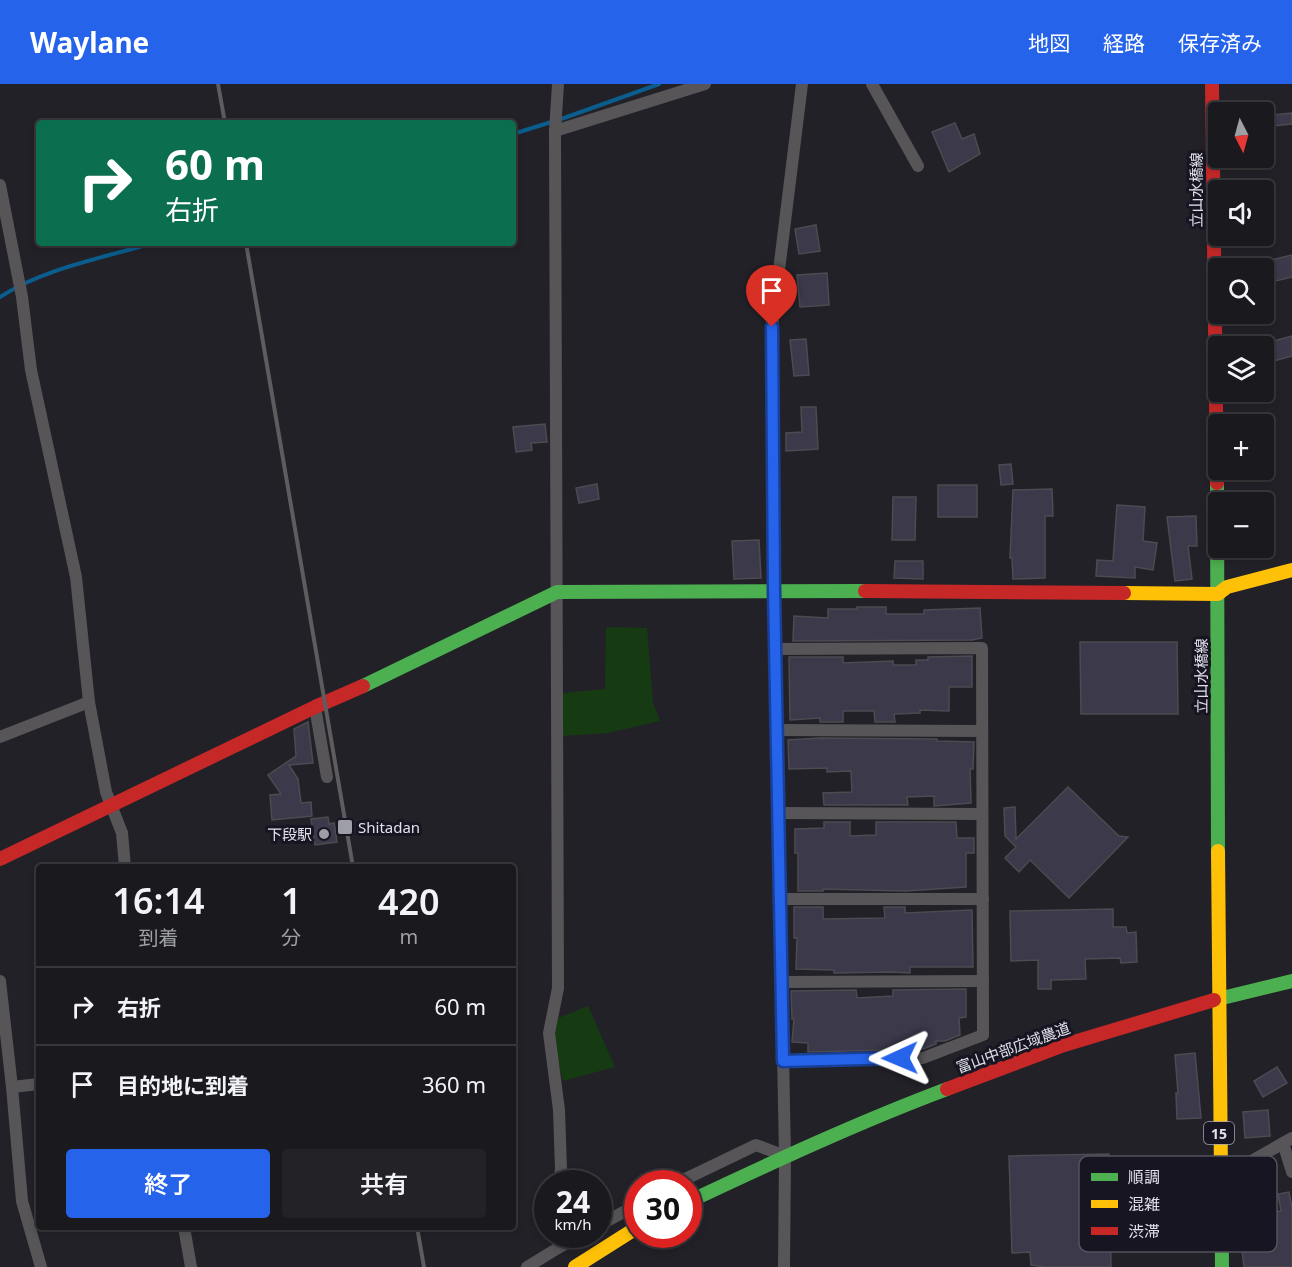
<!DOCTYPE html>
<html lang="ja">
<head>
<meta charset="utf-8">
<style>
	:root { --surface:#1a191e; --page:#232227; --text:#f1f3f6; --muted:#9fa0a4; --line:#38383c; --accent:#2563eb }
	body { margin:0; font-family:"Noto Sans","Noto Sans JP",sans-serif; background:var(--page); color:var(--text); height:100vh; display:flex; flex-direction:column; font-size:22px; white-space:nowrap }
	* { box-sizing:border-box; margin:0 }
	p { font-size:20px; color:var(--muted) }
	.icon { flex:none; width:33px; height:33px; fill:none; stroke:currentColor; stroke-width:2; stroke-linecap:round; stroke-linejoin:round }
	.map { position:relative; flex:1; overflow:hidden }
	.drawer { position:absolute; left:36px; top:780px; width:480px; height:366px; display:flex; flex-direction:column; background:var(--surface); border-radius:6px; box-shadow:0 3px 9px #0003,0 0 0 2px var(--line) }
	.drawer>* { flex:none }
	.top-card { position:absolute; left:36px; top:36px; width:480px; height:126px; border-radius:6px; box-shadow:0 3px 9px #0003,0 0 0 2px var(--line); background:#0b6e4f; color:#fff; overflow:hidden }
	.needle { width:39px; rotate:174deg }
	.buttons { position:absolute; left:1208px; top:18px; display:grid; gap:12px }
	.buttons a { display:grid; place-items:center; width:66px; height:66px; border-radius:6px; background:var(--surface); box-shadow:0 3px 9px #0003,0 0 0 2px var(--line); font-size:30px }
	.speed { position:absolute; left:534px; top:1086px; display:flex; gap:12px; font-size:30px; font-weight:700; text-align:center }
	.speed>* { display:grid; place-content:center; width:78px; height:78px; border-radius:50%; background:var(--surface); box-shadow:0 3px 9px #0003,0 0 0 2px var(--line); line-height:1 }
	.speed small { font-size:15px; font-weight:400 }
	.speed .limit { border:9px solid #d22; background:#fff; color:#111 }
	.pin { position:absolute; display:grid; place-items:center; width:51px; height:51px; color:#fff; margin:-62px -26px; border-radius:50% 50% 50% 0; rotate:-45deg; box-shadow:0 0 6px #0007 }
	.pin .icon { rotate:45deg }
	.me { position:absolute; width:66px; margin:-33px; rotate:269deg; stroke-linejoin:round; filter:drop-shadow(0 0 4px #0008) }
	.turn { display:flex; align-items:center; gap:21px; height:126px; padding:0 30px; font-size:27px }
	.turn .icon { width:78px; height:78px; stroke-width:2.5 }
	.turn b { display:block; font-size:42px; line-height:51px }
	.eta { display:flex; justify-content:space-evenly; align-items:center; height:102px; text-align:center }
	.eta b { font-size:36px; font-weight:600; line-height:42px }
	.button { display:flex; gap:12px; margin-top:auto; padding:12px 30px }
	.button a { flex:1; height:69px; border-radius:6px; background:var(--accent); color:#fff; font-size:24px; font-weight:600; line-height:69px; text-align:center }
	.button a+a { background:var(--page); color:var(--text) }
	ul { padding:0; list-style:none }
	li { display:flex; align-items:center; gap:18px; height:78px; padding:0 30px; border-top:2px solid var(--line) }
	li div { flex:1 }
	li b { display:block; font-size:22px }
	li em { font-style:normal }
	header { display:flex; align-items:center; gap:36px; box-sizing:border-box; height:84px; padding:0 30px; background:var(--accent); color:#fff }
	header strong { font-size:28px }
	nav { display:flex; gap:33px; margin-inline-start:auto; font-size:21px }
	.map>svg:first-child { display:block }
</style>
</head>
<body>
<header>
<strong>Waylane</strong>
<nav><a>地図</a><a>経路</a><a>保存済み</a></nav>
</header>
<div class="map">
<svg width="1292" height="1183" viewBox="0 0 1292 1183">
	<rect width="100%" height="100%" fill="#222128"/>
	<g fill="#163b13">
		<path d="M 606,543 L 647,544 L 653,619 L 660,637 L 608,649 L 562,652 L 563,609 L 605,605 Z"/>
		<path d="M 588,922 L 615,983 L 563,997 L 552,955 L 556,935 Z"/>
	</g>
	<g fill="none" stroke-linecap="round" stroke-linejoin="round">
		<g stroke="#0a5d8d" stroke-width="4">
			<path d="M 513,50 L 564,34 L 659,0"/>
			<path d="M 0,213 C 45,184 103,174 153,159"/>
		</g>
	</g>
	<g fill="#3b394a" stroke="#4c4b51" stroke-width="1.5">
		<path d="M 1292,29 L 1292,40 L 1263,43 L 1263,32 Z"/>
		<path d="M 955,39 L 962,55 L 974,50 L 980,70 L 949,88 L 932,48 Z"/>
		<path d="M 816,141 L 820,167 L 799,170 L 795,145 Z"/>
		<path d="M 1292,171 L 1292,193 L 1263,200 L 1263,178 Z"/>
		<path d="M 827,189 L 829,221 L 800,223 L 797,191 Z"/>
		<path d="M 1292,252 L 1292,272 L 1263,280 L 1263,260 Z"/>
		<path d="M 806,255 L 809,291 L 794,292 L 790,256 Z"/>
		<path d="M 801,323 L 816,323 L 818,365 L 786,367 L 786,349 L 802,348 Z"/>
		<path d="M 545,340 L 547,358 L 531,359 L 532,366 L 516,368 L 513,343 Z"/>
		<path d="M 1011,380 L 1013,400 L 1001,401 L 999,381 Z"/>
		<path d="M 597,400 L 599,415 L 579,419 L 576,404 Z"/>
		<rect x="938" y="401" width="39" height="32"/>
		<path d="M 1052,405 L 1053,432 L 1045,432 L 1045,494 L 1013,495 L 1012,474 L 1010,474 L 1013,406 Z"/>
		<path d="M 893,413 L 916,413 L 915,456 L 892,456 Z"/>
		<path d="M 1117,421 L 1145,423 L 1143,457 L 1157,459 L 1153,486 L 1135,483 L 1135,494 L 1096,492 L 1097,476 L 1113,477 Z"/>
		<path d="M 1196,432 L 1197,462 L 1188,462 L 1192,495 L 1175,497 L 1167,433 Z"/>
		<path d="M 759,456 L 761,494 L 734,495 L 732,457 Z"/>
		<path d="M 895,477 L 923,477 L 923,495 L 894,494 Z"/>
		<path d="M 857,523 L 886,523 L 886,530 L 924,530 L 924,526 L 980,524 L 982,554 L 972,556 L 793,557 L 794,532 L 828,534 L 828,525 L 857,525 Z"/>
		<path d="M 1080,558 L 1177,558 L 1178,630 L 1081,630 Z"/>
		<path d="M 972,572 L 972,603 L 949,603 L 949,627 L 920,626 L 920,629 L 894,630 L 895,638 L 875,638 L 874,627 L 843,627 L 843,638 L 820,638 L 820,634 L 790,636 L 789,573 L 843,573 L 843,579 L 893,577 L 893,581 L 916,581 L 916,576 L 928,576 L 928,573 Z"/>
		<path d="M 308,638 L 313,679 L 289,681 L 298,695 L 301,719 L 311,718 L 312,732 L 272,736 L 270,711 L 281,710 L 268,691 L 296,672 L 294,645 Z"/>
		<path d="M 821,654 L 937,655 L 937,657 L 974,658 L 973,685 L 970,685 L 971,719 L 934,722 L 934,712 L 907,713 L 908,721 L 824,721 L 823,709 L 852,708 L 851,687 L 827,688 L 827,684 L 789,685 L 788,656 Z"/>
		<path d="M 1068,703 L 1119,752 L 1128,753 L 1069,814 L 1030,776 L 1019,788 L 1005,774 L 1016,763 L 1005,752 L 1004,724 L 1015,723 L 1016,755 Z"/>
		<path d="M 328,733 L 329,740 L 334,739 L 337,758 L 315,761 L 311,735 Z"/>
		<path d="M 824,738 L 850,738 L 850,752 L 876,751 L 876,738 L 956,738 L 957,754 L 974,754 L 974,769 L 966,769 L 966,803 L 905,807 L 823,805 L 823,807 L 798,807 L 798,769 L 795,769 L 795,745 L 824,744 Z"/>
		<path d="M 794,823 L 823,823 L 823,835 L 885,834 L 884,823 L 905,823 L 905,829 L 972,826 L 973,883 L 910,883 L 910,889 L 890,888 L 834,889 L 834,886 L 796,885 L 797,854 L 794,854 Z"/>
		<path d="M 1113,825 L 1113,843 L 1126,843 L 1127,849 L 1136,848 L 1137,878 L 1121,879 L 1120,874 L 1085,875 L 1086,895 L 1051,896 L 1051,905 L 1038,905 L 1038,876 L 1011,877 L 1010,827 Z"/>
		<path d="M 966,905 L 966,933 L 959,934 L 960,951 L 945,957 L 936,957 L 936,960 L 923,965 L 808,968 L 808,959 L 792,958 L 794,935 L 792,935 L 791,907 L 856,906 L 857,914 L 893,912 L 893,906 Z"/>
		<path d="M 1195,969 L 1201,1034 L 1177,1035 L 1176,1009 L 1178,1009 L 1175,971 Z"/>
		<path d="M 1277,983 L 1287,999 L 1263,1013 L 1254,997 Z"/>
		<path d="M 1268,1026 L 1270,1052 L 1245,1054 L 1243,1028 Z"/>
		<path d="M 1109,1070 L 1111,1183 L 1045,1183 L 1031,1181 L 1030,1168 L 1012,1169 L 1009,1072 Z"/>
		<path d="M 1289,1108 L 1292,1124 L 1292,1183 L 1244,1183 L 1241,1157 L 1275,1153 L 1271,1128 L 1281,1127 L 1278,1110 Z"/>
	</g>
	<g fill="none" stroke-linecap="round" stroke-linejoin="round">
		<g stroke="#575557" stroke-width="12">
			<path d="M 558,0 L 555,47 L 558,904 L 549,949 L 559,1026 L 561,1085 L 559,1100"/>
			<path d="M 872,0 L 918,82"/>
			<path d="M 555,47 L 705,0"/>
			<path d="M 0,101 L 22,213 L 31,286 L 76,493 L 89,618 L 106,708 L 122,749 L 125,783"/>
			<path d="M 775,565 L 982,564 L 983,951 L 923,974 L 783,977"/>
			<path d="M 315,623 L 327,693"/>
			<path d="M 777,646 L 982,647"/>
			<path d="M 0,653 L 89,618"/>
			<path d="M 778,729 L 982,730"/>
			<path d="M 780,815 L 983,815"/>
			<path d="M 0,897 L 12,1003 L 22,1117 L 41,1183"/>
			<path d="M 782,898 L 983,897"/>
			<path d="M 12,1003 L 39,1000"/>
			<path d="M 1283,1059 L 1292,1088"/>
			<path d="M 1220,1095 L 1292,1054"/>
			<path d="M 675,1100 L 756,1061 L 785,1072"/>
			<path d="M 598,1142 L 638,1120"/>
			<path d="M 184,1143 L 191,1183"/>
			<path d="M 558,1164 L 583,1150"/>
			<path d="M 527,1183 L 558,1164 L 558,1150"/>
			<path d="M 784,1183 L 785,1072 L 774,506 L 772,243 L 802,0"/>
		</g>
		<g stroke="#4caf50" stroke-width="14">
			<path d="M 1217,399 L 1218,767"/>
			<path d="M 363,602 L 557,508 L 865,507"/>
			<path d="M 1214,916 L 1292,897"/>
			<path d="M 1221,1091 L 1222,1183"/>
			<path d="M 688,1118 C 773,1078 859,1038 947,1005"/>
		</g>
		<g stroke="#ffc107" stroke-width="14">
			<path d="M 1124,509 L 1218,510 L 1227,503 L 1292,486"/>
			<path d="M 1218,767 L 1221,1091"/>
			<path d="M 575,1183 L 638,1143"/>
		</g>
		<g stroke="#c62828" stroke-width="14">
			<path d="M 1212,0 L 1217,399"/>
			<path d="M 865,507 L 1124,509"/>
			<path d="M 0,775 L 315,623 L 363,602"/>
			<path d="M 947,1005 L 1064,961 L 1214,916"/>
		</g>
		<g stroke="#5e5c5f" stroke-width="4">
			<path d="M 218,0 L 225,39"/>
			<path d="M 246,159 L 353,783"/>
			<path d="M 417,1143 L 424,1183"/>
		</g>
	</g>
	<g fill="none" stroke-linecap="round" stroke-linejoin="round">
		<defs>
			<path id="route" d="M 772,243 L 774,506 L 783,977 L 900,974"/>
		</defs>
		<use href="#route" stroke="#184099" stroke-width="15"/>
		<use href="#route" stroke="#2563eb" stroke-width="10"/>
	</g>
	<g fill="#9e9ea6" stroke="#161521" stroke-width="2">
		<rect x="337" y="735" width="16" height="16" rx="3"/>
		<circle cx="324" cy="750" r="6"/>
	</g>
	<g text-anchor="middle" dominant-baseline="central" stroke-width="6" stroke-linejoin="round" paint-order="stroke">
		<rect fill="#161521" stroke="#a4a4ae" stroke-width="1.5" x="1204" y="1038" width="30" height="22" rx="4.5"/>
		<g font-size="14" font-weight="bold" fill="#e1e1ea">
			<text x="1219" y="1049">15</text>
		</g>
		<g font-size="15" fill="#e1e1ea" stroke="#161521">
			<text transform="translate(1196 106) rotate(-90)">立山水橋線</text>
			<text transform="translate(1201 592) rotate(-90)">立山水橋線</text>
			<text transform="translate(1013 963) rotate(-20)">富山中部広域農道</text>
		</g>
		<g font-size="15" fill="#e1e1ea" stroke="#161521" text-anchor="start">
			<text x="358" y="743">Shitadan</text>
			<text x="312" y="750" text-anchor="end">下段駅</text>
		</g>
	</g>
	<rect x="1079" y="1072" width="198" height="96" rx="9" fill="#161521" stroke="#53525d" stroke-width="1.5"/>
	<rect x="1091" y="1089" width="27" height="8" fill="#4caf50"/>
	<rect x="1091" y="1116" width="27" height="8" fill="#ffc107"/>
	<rect x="1091" y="1143" width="27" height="8" fill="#c62828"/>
	<g font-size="16" fill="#e1e1ea">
		<text x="1128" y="1099">順調</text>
		<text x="1128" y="1126">混雑</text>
		<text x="1128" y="1153">渋滞</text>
	</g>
</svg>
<div class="buttons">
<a><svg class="needle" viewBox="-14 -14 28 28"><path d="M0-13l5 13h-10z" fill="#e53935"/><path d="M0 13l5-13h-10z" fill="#9fa0a4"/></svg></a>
<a><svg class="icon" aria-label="sound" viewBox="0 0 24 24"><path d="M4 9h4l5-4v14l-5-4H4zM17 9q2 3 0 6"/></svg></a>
<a><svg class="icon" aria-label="search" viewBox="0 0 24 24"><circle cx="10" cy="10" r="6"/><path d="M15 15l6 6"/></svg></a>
<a><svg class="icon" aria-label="layers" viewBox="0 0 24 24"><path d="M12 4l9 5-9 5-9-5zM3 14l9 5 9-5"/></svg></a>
<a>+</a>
<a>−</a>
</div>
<div class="speed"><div>24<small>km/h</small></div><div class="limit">30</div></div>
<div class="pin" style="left:772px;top:243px;background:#d93025"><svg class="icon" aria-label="arrive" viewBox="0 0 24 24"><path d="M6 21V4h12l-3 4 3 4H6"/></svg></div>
<svg class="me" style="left:900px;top:974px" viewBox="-20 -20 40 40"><path d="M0-17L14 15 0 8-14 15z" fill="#2563eb" stroke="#fff" stroke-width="4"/></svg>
<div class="top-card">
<div class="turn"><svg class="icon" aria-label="right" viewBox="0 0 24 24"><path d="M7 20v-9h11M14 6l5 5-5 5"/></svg><div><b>60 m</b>右折</div></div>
</div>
<section class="drawer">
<div class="eta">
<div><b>16:14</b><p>到着</p></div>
<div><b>1</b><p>分</p></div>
<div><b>420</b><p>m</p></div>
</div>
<ul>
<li><svg class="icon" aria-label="right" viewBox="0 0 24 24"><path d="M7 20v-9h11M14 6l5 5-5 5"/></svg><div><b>右折</b></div><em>60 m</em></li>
<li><svg class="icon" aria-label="arrive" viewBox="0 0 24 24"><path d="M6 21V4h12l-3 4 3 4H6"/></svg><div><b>目的地に到着</b></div><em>360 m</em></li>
</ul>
<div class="button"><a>終了</a><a>共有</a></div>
</section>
</div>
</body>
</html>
